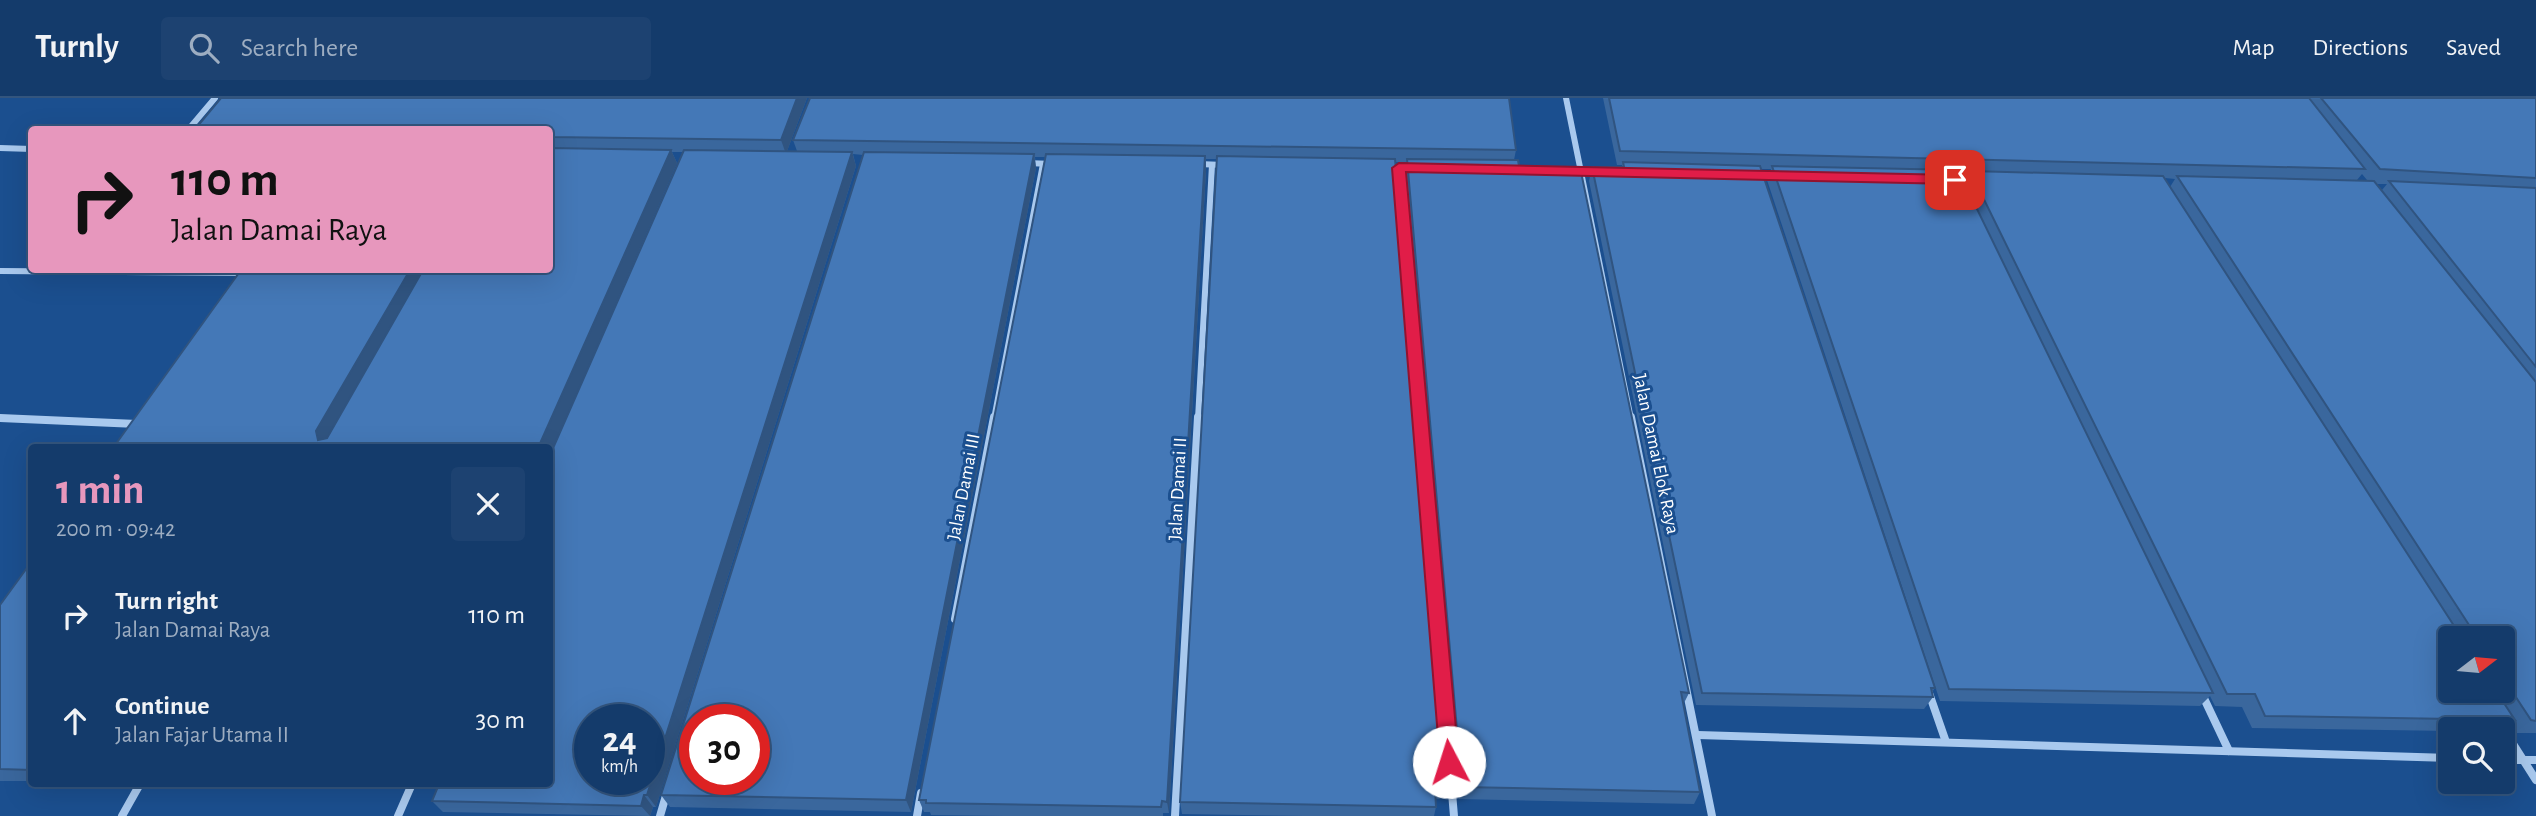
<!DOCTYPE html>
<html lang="en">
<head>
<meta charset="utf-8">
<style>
	:root { --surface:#143b6b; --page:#1d4271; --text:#f1f3f6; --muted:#9dadc1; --line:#33557e; --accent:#e797bd }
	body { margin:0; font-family:"Alegreya Sans",sans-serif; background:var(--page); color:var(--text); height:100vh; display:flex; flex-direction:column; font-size:26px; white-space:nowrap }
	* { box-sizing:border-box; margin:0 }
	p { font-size:23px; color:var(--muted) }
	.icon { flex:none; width:38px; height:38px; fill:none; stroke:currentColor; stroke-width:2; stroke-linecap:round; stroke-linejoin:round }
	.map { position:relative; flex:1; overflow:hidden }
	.sheet { position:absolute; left:28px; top:346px; width:525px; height:343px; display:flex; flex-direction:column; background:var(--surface); border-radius:7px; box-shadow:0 7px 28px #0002,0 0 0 2px var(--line) }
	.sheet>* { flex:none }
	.top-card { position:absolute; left:28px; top:28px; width:525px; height:147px; border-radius:7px; box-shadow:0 7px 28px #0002,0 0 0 2px var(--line); background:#e797bd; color:#111; overflow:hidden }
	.needle { width:46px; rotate:74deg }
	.tools { position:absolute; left:2438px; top:528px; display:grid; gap:14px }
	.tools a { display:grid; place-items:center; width:77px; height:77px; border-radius:7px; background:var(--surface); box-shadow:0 7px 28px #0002,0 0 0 2px var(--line); font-size:35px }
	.speed { position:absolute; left:574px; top:606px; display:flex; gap:14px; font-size:35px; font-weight:700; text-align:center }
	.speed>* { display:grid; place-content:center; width:91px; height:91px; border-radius:50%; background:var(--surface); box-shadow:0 7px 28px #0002,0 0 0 2px var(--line); line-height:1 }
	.speed small { font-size:18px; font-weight:400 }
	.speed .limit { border:10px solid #d22; background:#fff; color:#111 }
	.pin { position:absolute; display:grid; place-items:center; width:60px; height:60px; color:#fff; margin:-30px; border-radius:14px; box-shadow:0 4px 10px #0006 }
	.me { position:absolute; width:77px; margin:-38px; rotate:355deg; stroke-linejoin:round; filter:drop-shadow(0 0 5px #0008) }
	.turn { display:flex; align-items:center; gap:24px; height:147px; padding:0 28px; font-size:32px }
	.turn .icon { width:91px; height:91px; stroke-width:2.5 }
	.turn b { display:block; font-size:49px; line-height:60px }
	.round { display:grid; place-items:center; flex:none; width:74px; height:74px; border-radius:7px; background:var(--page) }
	.summary { display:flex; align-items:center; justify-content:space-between; height:119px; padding:0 28px }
	h1 { font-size:42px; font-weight:700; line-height:52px; color:var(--accent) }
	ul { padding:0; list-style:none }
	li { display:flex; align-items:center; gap:21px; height:105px; padding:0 28px }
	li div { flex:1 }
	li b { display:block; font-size:26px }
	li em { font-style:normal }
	header { display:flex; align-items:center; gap:42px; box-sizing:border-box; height:98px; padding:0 35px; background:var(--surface); border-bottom:2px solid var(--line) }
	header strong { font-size:33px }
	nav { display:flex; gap:38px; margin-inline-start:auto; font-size:24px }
	.search { width:490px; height:63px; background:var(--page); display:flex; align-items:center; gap:18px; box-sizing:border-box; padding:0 24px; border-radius:7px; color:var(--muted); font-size:26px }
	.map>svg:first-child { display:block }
</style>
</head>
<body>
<header>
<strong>Turnly</strong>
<div class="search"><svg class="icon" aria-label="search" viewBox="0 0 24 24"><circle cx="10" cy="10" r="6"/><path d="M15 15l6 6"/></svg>Search here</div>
<nav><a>Map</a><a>Directions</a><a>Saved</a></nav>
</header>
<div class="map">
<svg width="2536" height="718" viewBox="0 0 2536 718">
	<rect width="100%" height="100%" fill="#1b4f8f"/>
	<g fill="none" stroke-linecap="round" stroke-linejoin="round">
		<g stroke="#a9c9ee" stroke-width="6">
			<path d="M 1566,0 L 1631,321"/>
			<path d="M 188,32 L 215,0"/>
			<path d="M 0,50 L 32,51"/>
			<path d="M 1026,65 L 1053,66"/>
			<path d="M 1198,66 L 1224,67"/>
			<path d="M 1387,69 L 1413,70"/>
			<path d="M 1399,70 L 1420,321"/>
			<path d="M 1572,72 L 1599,73"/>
			<path d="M 0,173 L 247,175"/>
			<path d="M 0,320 L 15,321"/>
			<path d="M 994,321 L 1043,66"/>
			<path d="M 1198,321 L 1212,67"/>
		</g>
		<g stroke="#a9c9ee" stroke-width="8">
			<path d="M 1420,319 L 1454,718"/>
			<path d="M 1631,319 L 1712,718"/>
			<path d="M 0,320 L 137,326"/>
			<path d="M 955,521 L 994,319"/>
			<path d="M 2201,594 L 2229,653"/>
			<path d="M 1929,595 L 1946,644"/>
			<path d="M 2499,624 L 2536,682"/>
			<path d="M 1698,637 L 2450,660"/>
			<path d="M 2502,662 L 2536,662"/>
			<path d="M 122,718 L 140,686"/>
			<path d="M 398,718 L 412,686"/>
			<path d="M 660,718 L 667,694"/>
			<path d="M 917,718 L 921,695"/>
			<path d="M 1175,718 L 1198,319"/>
		</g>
	</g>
	<g fill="#3a679d" fill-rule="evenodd">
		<path d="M 221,0 L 807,0 L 787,53 L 797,53 L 793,42 L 1516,52 L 1514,62 L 1519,68 L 1689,595 L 1683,607 L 1700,694 L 1694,706 L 1459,701 L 1405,75 L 1406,64 L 1395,64 L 1449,689 L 1446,701 L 1436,701 L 1436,709 L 1434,718 L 1304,718 L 1182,716 L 1180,704 L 1217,61 L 1206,61 L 1206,73 L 1169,715 L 1163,715 L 1163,718 L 1003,718 L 931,717 L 930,714 L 924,714 L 919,702 L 1045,59 L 1035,59 L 1036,70 L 911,714 L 670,709 L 661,697 L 863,57 L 853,56 L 856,68 L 656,709 L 653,709 L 650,718 L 443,714 L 432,703 L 550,686 L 683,54 L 672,54 L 677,65 L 550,357 L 550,32 L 196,32 L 196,30 Z"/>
		<path d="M 1603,0 L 2536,0 L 2536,635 L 2514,635 L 2509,627 L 2502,632 L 2450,632 L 2450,633 L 2252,630 L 2242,609 L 2215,608 L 2210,598 L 2200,608 L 1940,603 L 1767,82 L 1771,71 L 1761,71 L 1935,590 L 1932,594 L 1933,599 L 1924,611 L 1696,607 L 1589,83 L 1592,69 L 1622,69 L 1622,67 L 1617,67 ZM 1959,76 L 1969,76 L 1964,86 ZM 2362,76 L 2367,82 L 2357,82 ZM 2165,80 L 2175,81 L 2170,89 ZM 2377,86 L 2387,86 L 2382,92 ZM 2502,541 L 2502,593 L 2450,593 Z"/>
		<path d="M 32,463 L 32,683 L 0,683 L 0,507 Z"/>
	</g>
	<g fill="#305480">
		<path d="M 797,0 L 807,0 L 786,56 L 781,42 Z"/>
		<path d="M 671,52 L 677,65 L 550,357 L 550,350 L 538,350 Z"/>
		<path d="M 852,54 L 856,68 L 656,709 L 647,697 Z"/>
		<path d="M 1034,56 L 1036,70 L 911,714 L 906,702 Z"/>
		<path d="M 1205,58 L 1206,73 L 1169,715 L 1167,704 Z"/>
		<path d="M 410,172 L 427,172 L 326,347 L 318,342 L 316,333 Z"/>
		<path d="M 644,697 L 653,709 L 650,718 L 641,708 Z"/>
	</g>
	<g fill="#4478b7" stroke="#305480" stroke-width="2" fill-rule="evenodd">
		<path d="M 221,0 L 797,0 L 781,42 L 550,39 L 550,32 L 242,32 L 196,30 Z"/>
		<path d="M 810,0 L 1509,0 L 1516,52 L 793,42 Z"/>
		<path d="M 1609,0 L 2309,0 L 2365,71 L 1620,53 Z"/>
		<path d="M 2321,0 L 2536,0 L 2536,80 L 2380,71 Z"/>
		<path d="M 550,50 L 671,52 L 538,350 L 113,350 L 241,172 L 410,172 L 316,333 L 318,342 L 327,340 L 423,172 L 550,172 Z"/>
		<path d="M 684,52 L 852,54 L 647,697 L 644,697 L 641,708 L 432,703 L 439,686 L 550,686 L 550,357 ZM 590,621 L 649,621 L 649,681 L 590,681 Z"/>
		<path d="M 864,54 L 1034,56 L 906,702 L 661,697 ZM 695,621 L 754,621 L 754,681 L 695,681 Z"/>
		<path d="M 1046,56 L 1205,58 L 1167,704 L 1162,703 L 1161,709 L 926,705 L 926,702 L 919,702 Z"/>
		<path d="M 1217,58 L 1395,61 L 1449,689 L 1435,689 L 1436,709 L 1180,704 Z"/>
		<path d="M 1407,61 L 1518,62 L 1519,68 L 1580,69 L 1689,595 L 1681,594 L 1700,694 L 1462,689 Z"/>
		<path d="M 1623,64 L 1760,68 L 1935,590 L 1931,590 L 1933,599 L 1702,595 L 1592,69 L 1624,69 Z"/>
		<path d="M 1772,68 L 1958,72 L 2213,595 L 1949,591 Z"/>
		<path d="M 1970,73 L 2163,78 L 2460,537 L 2465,540 L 2471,537 L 2471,530 L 2177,78 L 2374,83 L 2536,284 L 2536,623 L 2531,622 L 2502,578 L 2502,541 L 2450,541 L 2450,593 L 2496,593 L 2515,622 L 2265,618 L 2255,596 L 2227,596 Z"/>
		<path d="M 2389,83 L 2536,90 L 2536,269 Z"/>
		<path d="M 32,463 L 32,672 L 0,671 L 0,507 Z"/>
	</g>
	<path fill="#e11d48" stroke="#92132f" stroke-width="2" d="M 1399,65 L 1955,77 L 1962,82 L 1955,86 L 1406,74 L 1459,664 L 1456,670 L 1449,672 L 1443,670 L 1440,664 L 1392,70 Z"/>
	<g text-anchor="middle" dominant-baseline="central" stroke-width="6" stroke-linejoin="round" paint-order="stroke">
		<g font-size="19" fill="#fff" stroke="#1b4f8f">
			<text transform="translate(1656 356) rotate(78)">Jalan Damai Elok Raya</text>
			<text transform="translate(964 389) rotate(-79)">Jalan Damai III</text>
			<text transform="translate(1178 391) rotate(-87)">Jalan Damai II</text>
		</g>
	</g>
</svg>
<div class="tools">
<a><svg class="needle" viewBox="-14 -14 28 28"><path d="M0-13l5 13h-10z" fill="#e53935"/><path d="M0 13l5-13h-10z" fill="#9dadc1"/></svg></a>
<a><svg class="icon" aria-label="search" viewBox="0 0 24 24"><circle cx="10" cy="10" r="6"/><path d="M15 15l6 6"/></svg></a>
</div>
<div class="speed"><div>24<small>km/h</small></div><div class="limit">30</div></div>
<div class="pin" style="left:1955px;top:82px;background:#d93025"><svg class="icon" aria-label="arrive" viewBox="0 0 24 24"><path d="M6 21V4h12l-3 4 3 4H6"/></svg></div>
<svg class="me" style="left:1449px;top:664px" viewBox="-20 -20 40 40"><circle r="19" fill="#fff"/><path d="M0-13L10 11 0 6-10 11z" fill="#e11d48"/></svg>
<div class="top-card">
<div class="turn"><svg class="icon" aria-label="right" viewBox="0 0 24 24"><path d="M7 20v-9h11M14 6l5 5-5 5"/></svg><div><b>110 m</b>Jalan Damai Raya</div></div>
</div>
<section class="sheet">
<div class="summary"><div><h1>1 min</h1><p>200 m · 09:42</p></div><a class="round"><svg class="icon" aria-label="close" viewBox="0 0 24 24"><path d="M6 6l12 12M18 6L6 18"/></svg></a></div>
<ul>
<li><svg class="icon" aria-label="right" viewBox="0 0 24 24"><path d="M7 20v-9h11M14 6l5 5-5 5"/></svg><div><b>Turn right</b><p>Jalan Damai Raya</p></div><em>110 m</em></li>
<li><svg class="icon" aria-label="ahead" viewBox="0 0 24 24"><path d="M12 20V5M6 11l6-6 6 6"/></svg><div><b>Continue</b><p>Jalan Fajar Utama II</p></div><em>30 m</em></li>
</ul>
</section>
</div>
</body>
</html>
